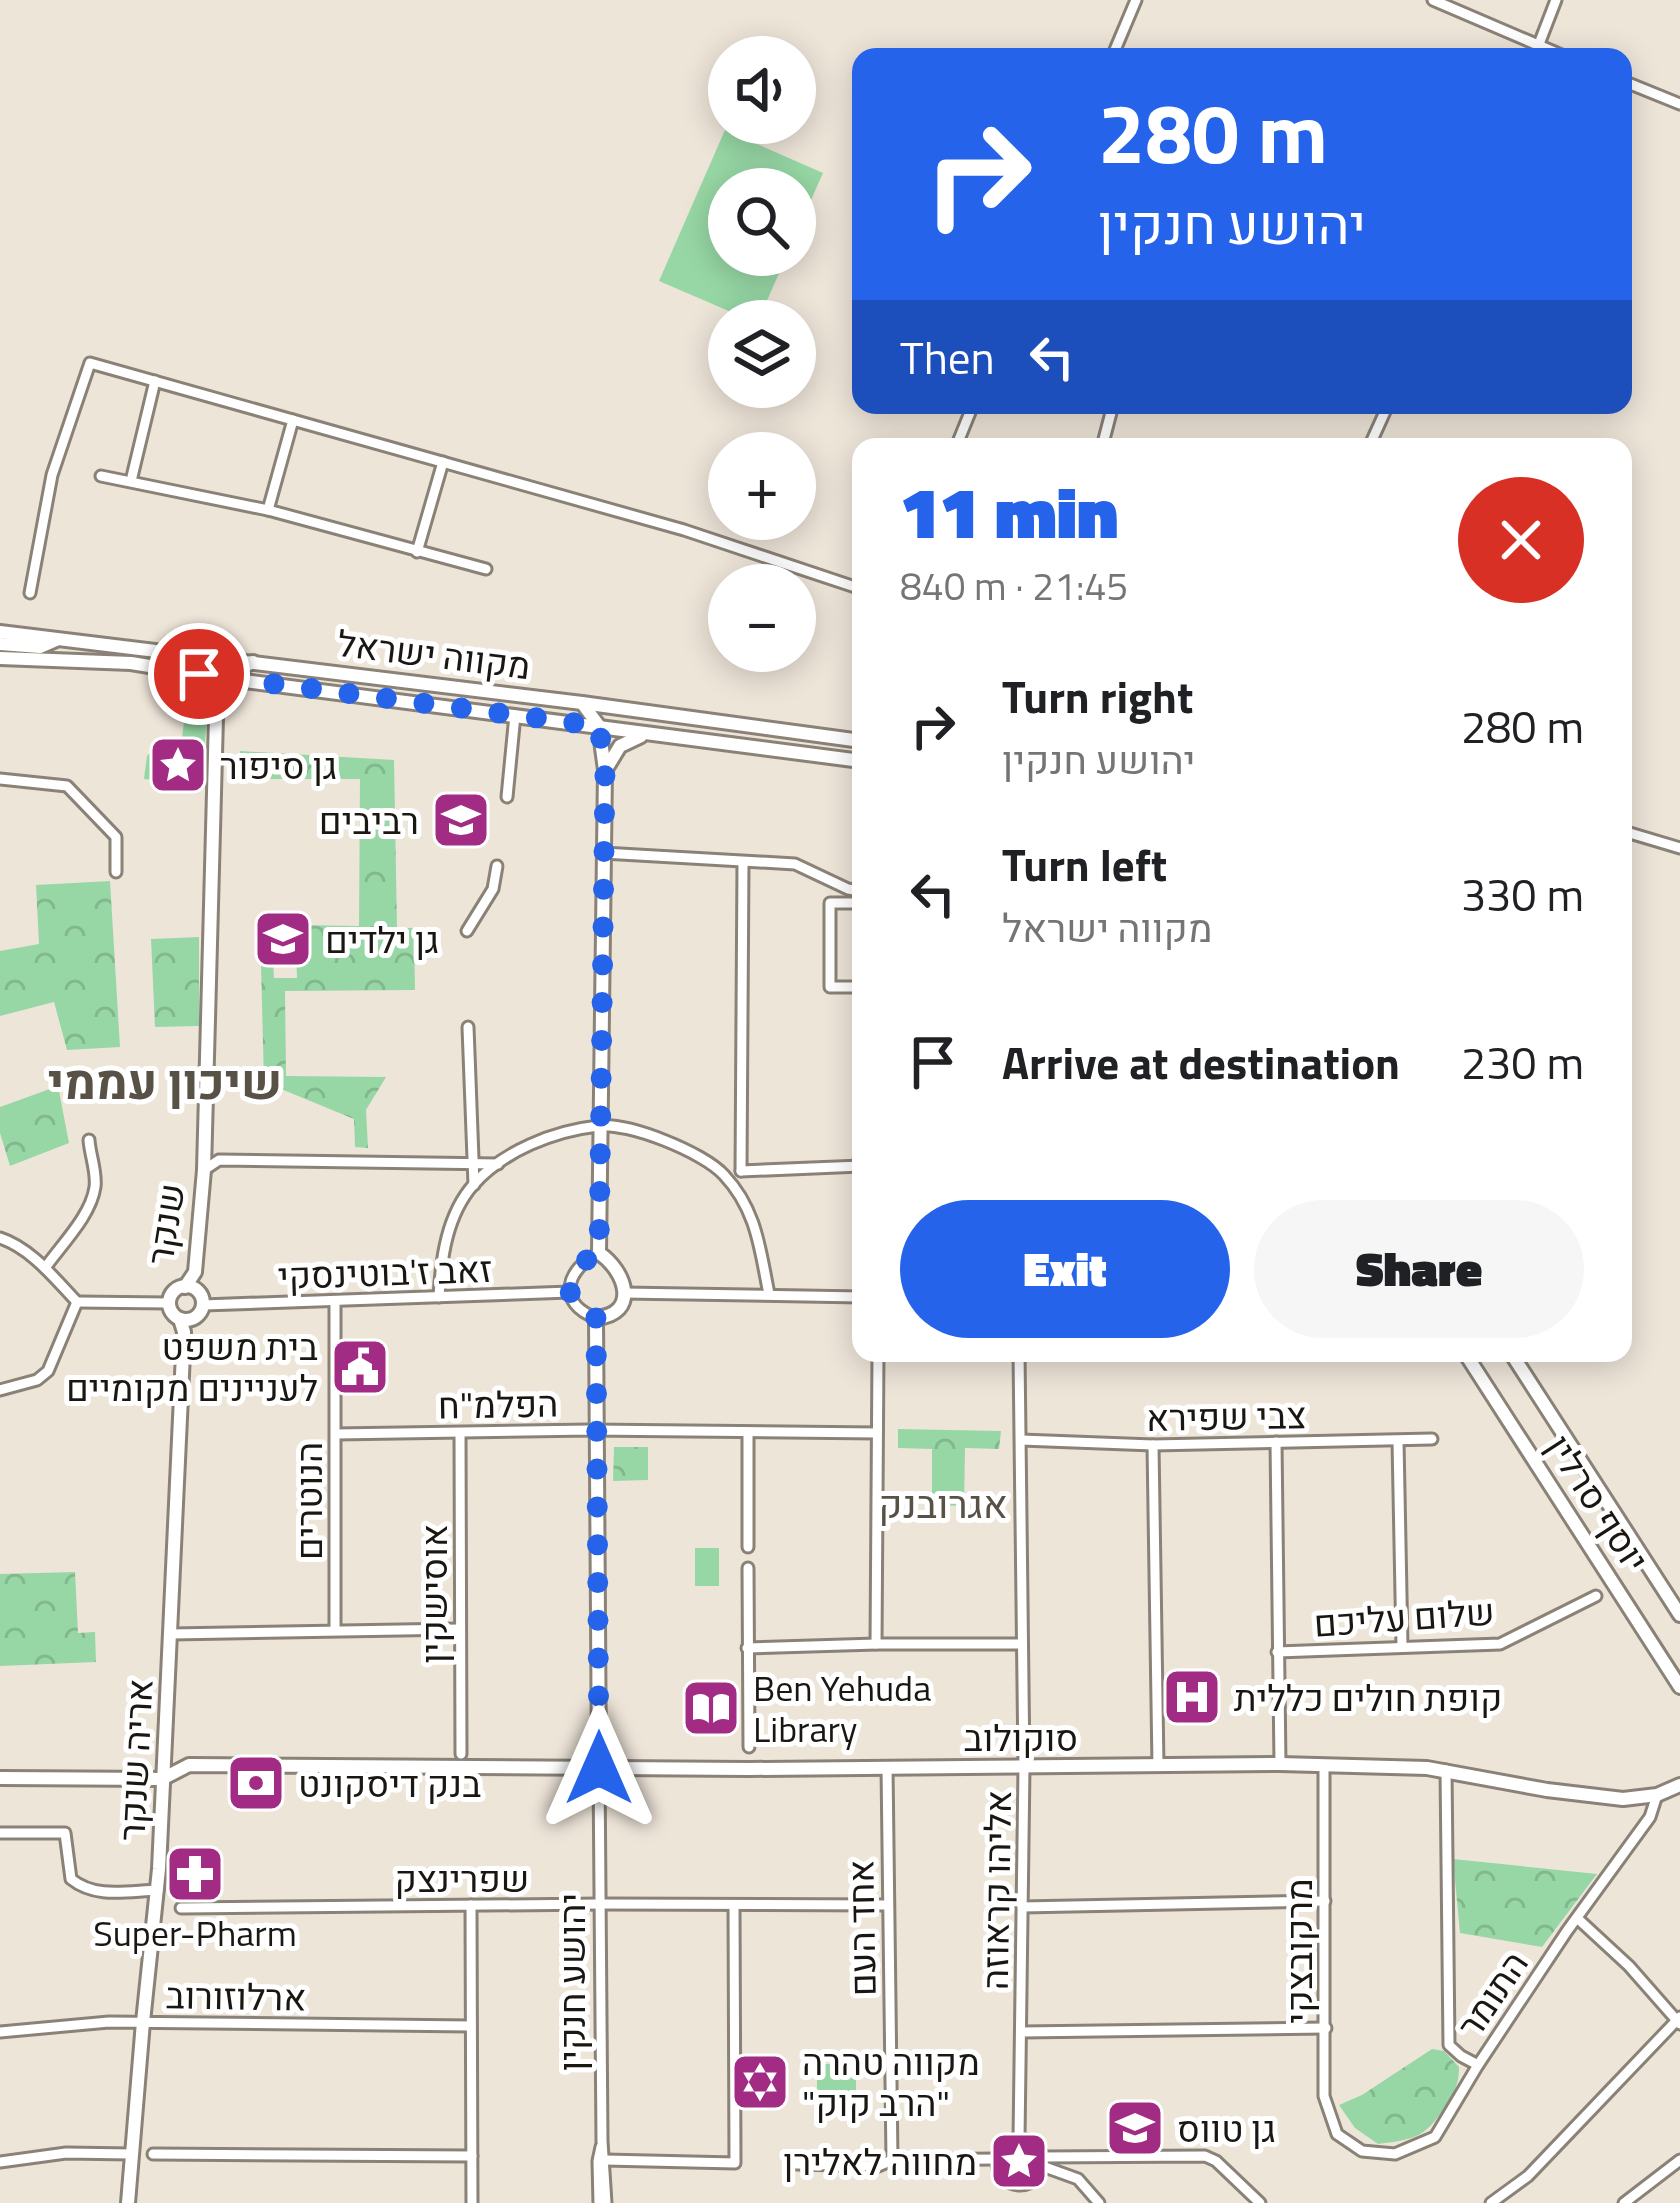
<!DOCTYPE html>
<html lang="en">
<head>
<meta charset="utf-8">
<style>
	:root { --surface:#fff; --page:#f6f6f6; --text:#202124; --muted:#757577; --accent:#2563eb }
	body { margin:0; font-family:"Titillium Web",Heebo,sans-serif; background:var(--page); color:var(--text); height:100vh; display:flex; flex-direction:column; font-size:45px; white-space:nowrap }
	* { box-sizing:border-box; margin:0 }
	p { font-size:39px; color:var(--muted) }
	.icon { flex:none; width:66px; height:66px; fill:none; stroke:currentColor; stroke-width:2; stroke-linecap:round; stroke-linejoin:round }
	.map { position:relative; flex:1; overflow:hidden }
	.details { position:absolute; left:852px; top:438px; width:780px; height:924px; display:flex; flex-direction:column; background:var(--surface); border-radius:24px; box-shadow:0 6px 30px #0003 }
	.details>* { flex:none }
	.guide { position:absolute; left:852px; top:48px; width:780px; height:366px; border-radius:24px; box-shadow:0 6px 30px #0003; background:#2563eb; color:#fff; overflow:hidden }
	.buttons { position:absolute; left:708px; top:36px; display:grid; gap:24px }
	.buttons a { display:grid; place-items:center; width:108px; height:108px; border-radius:50%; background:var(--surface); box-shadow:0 6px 30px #0003; font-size:60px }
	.pin { position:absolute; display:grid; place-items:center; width:102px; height:102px; color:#fff; margin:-51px; border:6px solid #fff; border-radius:50%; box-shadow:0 3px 12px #0007 }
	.me { position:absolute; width:132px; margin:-66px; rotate:0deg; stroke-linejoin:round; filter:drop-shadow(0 0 9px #0008) }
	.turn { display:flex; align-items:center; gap:42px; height:252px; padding:0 48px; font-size:54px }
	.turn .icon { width:156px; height:156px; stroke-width:2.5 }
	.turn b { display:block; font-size:84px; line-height:102px }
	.then { display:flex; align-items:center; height:114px; padding:0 48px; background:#0003; gap:24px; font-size:45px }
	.round { display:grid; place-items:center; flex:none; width:126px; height:126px; border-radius:63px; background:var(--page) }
	.summary { display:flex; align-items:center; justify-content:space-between; height:204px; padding:0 48px }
	h1 { font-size:72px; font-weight:800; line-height:90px; color:var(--accent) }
	.action { display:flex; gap:24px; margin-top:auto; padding:24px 48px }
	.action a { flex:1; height:138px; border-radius:72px; background:var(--accent); color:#fff; font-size:48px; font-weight:800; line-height:138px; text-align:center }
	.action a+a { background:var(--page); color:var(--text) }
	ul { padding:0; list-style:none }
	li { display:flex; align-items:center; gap:36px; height:168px; padding:0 48px }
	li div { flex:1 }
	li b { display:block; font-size:45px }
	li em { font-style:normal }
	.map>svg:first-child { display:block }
</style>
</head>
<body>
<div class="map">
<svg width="1680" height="2203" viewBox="0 0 1680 2203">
	<defs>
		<pattern id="park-crowns" width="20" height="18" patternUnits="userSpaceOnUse" patternTransform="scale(3)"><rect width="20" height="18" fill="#97d7a5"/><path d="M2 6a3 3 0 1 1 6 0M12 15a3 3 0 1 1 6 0" fill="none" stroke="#82b88d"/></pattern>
	</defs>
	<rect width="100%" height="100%" fill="#eee5d9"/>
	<g fill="url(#park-crowns)">
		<path d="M 188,688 L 203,703 L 207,719 L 201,785 L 144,779 L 147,756 L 165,737 L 182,738 Z"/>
		<path d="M 240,751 L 394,760 L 397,928 L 414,928 L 415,990 L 285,991 L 286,1076 L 386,1077 L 366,1110 L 368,1148 L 355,1147 L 354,1119 L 264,1082 L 260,925 L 271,925 L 274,978 L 297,978 L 295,925 L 359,926 L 360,779 L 239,779 Z"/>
		<path d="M 110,881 L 120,1047 L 67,1050 L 54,1002 L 0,1016 L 0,951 L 39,944 L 36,885 Z"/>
		<path d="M 199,937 L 199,1026 L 155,1027 L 151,939 Z"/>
		<path d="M 58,1086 L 69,1143 L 10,1166 L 0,1133 L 0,1107 Z"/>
		<path d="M 898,1429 L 1001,1431 L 999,1449 L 965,1448 L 964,1506 L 932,1505 L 932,1449 L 898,1448 Z"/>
		<path d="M 614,1447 L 648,1447 L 648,1480 L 613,1481 Z"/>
		<path d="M 75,1572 L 78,1633 L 95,1632 L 96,1662 L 0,1666 L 0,1574 Z"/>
		<path d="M 1453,1859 L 1597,1874 L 1542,1947 L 1460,1933 Z"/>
		<path d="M 1432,2049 L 1444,2051 L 1459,2067 C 1459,2082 1456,2089 1448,2102 C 1426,2137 1418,2139 1378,2144 L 1355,2128 L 1339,2105 L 1362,2095 Z"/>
	</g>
	<g fill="#97d7a5">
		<path d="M 725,130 L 823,173 L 795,236 L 795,189 L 729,189 L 729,255 L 787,255 L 758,321 L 752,321 L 659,281 Z"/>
		<rect x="695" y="1548" width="24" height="38"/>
		<rect x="817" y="2064" width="39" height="27"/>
	</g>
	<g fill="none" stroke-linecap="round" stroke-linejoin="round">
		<defs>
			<g id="street">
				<path d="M 1433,0 L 1566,57"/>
				<path d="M 1112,57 L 1136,0"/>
				<path d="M 1534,57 L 1556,0"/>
				<path d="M 1623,81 L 1680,104"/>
				<path d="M 956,447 L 973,405"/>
				<path d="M 1102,447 L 1113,405"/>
				<path d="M 1369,447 L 1388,405"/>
				<path d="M 101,476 L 268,510 L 486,569"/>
				<path d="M 131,481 L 155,381"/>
				<path d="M 268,510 L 293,420"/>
				<path d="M 417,552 L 443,462"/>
				<path d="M 30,593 L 52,475 L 90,363 L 684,530 L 861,589"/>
				<path d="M 0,779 L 67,786 L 116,837 L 116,872"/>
				<path d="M 507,797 L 515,715"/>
				<path d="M 1623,831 L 1680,848"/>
				<path d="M 603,853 L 795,864 L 848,889 L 861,891"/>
				<path d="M 861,903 L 830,903 L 830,987 L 861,987"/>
				<path d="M 467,931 L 493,889 L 497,866"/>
				<path d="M 468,1027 L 474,1185"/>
				<path d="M 204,1170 L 219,1160 L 498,1164"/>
				<path d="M 741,1171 L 743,862"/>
				<path d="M 741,1171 L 861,1166"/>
				<path d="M 0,1238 C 31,1248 55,1279 77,1302"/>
				<path d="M 45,1268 C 61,1245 91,1216 95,1187 C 97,1172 90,1155 89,1140"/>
				<path d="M 624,1293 L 861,1297"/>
				<path d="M 439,1297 C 441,1258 447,1214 474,1184 C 504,1151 553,1131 598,1126 C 628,1122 703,1152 724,1175 C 757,1210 760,1250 769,1294"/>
				<path d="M 335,1301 L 335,1630"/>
				<path d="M 77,1302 L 169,1303"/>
				<path d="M 203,1305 L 570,1292"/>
				<path d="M 596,1318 C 556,1303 566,1269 599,1253"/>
				<path d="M 0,1390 L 37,1380 L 48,1371 L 77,1302"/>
				<path d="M 460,1433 L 461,1754"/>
				<path d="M 748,1433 L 748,1547"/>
				<path d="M 336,1434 L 590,1430 L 877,1433"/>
				<path d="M 1021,1440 L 1153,1445 L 1432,1439"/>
				<path d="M 1398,1441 L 1402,1646"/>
				<path d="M 1276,1442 L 1280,1764"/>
				<path d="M 1153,1445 L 1158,1766"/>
				<path d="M 748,1568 L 749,1747"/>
				<path d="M 172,1634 L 459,1629"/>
				<path d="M 876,1644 L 878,1353"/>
				<path d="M 747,1648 L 876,1644 L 1022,1644"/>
				<path d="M 1277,1652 L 1500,1644 L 1596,1596"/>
				<path d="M 1324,1765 L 1324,2096 L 1337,2134 L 1362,2151 L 1395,2154 L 1435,2137 L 1478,2065 L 1567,1931 L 1650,1817 L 1657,1795"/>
				<path d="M 887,1767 L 892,2160"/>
				<path d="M 599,1768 L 602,2141 L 606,2203"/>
				<path d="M 1446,1770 L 1449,2045 L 1461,2056 L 1478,2065"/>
				<path d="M 0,1833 L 65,1833 L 71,1879 C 96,1899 127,1891 158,1890"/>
				<path d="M 471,1905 L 472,2203"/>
				<path d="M 1022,1907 L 1325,1901"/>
				<path d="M 181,1908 L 601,1904 L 888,1905"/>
				<path d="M 1577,1918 L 1629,1966 L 1680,2024"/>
				<path d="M 0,2032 L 109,2022 L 471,2026"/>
				<path d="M 1022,2032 L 1326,2028"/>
				<path d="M 1019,2139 L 1024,1767 L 1019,1353"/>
				<circle cx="1020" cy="2162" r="23"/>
				<path d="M 153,2154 L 472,2156"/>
				<path d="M 1042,2157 L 1205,2156 L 1216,2161 L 1260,2203"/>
				<path d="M 605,2160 L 735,2163 L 734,1905"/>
				<path d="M 0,2162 L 66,2153 L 131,2154"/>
				<path d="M 796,2164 L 878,2166 L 892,2160 L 997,2159"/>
				<path d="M 1042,2166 L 1078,2179 L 1099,2203"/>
				<path d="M 599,2203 L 598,2161 L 601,2147"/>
				<path d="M 1491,2203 L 1528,2176 L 1680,2017"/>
				<path d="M 1624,2203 L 1680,2160"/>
			</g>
			<g id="secondary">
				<path d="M 0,632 L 582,703 L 861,741"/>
				<path d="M 0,644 L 40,647 L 56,640"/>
				<path d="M 0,658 L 131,663 L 229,679 L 861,761"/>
				<path d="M 179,675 C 198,685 209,694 216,716"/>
				<path d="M 582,703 L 599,726 L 605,770 L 599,1253 C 626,1271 640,1314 596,1318 L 599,1768"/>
				<path d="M 606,769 L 620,746 L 641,736"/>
				<circle cx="186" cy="1303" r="17"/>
				<path d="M 185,1287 L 195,1272 L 204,1170 L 216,717 C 223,693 228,671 253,662"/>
				<path d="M 1465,1353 L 1680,1687"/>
				<path d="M 1511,1353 L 1680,1615"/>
				<path d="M 0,1778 L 162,1779 L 189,1765 L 749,1769 L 1280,1764 L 1427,1768 L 1547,1790 L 1623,1799 L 1657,1795 L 1680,1785"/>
				<path d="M 128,2203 L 143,2022 L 159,1869 L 184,1332 L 180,1319"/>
			</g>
		</defs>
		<use href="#street" stroke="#8a8277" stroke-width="15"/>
		<use href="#secondary" stroke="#8a8277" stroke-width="18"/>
		<use href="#street" stroke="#fff" stroke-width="9"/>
		<use href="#secondary" stroke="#fff" stroke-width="12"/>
	</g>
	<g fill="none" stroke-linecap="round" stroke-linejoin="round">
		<path stroke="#2563eb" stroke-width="21" stroke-dasharray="0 37.8" d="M 199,674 L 599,726 L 605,770 L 599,1253 C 581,1261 572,1272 570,1292 L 578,1308 L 596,1318 L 599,1768"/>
	</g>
	<defs>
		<symbol id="sight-square" viewBox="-11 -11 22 22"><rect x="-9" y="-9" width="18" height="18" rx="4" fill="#a22b83" stroke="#fff"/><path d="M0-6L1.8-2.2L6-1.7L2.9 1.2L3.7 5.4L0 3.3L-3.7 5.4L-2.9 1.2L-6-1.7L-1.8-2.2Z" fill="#fff"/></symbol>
		<symbol id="school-square" viewBox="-11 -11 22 22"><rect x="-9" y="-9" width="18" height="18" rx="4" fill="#a22b83" stroke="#fff"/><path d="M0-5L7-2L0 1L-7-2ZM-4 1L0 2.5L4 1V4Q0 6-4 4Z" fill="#fff"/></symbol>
		<symbol id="civic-square" viewBox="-11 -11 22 22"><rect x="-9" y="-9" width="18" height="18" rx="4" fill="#a22b83" stroke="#fff"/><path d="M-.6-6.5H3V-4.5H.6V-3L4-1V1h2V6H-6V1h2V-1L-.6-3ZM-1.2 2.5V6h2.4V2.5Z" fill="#fff"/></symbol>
		<symbol id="hospital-square" viewBox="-11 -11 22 22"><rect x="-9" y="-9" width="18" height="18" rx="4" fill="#a22b83" stroke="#fff"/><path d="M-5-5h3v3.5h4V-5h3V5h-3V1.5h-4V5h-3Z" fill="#fff"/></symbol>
		<symbol id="library-square" viewBox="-11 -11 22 22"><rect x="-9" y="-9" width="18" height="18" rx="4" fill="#a22b83" stroke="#fff"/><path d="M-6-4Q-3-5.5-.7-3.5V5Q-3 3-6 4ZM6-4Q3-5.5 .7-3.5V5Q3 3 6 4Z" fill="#fff"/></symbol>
		<symbol id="bank-square" viewBox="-11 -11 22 22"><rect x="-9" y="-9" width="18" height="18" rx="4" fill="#a22b83" stroke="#fff"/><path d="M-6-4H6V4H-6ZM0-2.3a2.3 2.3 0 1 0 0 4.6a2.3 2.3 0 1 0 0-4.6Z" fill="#fff"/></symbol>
		<symbol id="pharmacy-square" viewBox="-11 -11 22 22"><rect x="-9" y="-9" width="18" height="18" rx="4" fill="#a22b83" stroke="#fff"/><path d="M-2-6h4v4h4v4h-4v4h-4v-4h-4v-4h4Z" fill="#fff"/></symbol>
		<symbol id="synagogue-square" viewBox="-11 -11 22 22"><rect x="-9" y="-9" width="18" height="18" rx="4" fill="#a22b83" stroke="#fff"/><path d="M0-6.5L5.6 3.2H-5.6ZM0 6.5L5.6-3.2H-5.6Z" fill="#fff"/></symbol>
	</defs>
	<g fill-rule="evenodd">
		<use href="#sight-square" x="145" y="732" width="66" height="66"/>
		<use href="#school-square" x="428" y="787" width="66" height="66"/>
		<use href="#school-square" x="250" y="906" width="66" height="66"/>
		<use href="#civic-square" x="327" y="1334" width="66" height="66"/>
		<use href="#hospital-square" x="1159" y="1664" width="66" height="66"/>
		<use href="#library-square" x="678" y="1675" width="66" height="66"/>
		<use href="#bank-square" x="223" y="1750" width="66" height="66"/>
		<use href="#pharmacy-square" x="162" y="1841" width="66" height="66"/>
		<use href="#synagogue-square" x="727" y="2049" width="66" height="66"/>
		<use href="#school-square" x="1102" y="2095" width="66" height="66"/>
		<use href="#sight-square" x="986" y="2128" width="66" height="66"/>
	</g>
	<g text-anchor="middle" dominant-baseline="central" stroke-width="10" stroke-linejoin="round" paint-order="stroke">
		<g font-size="36" fill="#1a1712" stroke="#fff">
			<text transform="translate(434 654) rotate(7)">מקווה ישראל</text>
			<text transform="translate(165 1224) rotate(-81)">שנקר</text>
			<text transform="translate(385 1272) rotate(-2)">זאב ז'בוטינסקי</text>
			<text transform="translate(498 1404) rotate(-1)">הפלמ"ח</text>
			<text transform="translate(1226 1416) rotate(-1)">צבי שפירא</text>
			<text transform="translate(308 1501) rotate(-90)">הנוטרים</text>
			<text transform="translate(1598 1503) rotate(57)">יוסף סרלין</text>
			<text transform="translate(433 1594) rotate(-90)">אוסישקין</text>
			<text transform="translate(1404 1617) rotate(-4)">שלום עליכם</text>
			<text x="1021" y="1737">סוקולוב</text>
			<text transform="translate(135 1760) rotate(-87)">אריה שנקר</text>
			<text x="462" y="1878">שפרינצק</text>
			<text transform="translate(996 1890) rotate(-89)">אליהו קראוזה</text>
			<text transform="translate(861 1928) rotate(-91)">אחד העם</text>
			<text transform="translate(1298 1951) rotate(-90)">מרקובצקי</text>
			<text transform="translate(571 1982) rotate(-90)">יהושע חנקין</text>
			<text transform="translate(1492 1994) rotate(-56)">התומר</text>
			<text transform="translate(236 1996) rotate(1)">ארלוזורוב</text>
		</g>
		<g font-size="36" fill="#1a1712" stroke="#fff" text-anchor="start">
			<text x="220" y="765">גן סיפור</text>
			<text x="419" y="820" text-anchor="end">רביבים</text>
			<text x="325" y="939">גן ילדים</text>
			<text x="318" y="1346" text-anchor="end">בית משפט<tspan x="318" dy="41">לעניינים מקומיים</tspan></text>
			<text x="753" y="1687">Ben Yehuda<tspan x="753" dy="41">Library</tspan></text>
			<text x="1234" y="1697">קופת חולים כללית</text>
			<text x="298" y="1783">בנק דיסקונט</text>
			<text x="195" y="1932" text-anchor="middle">Super-Pharm</text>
			<text x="802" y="2061">מקווה טהרה<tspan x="802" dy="41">"הרב קוק"</tspan></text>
			<text x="1177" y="2128">גן טווס</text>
			<text x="977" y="2161" text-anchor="end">מחווה לאלירן</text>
		</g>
		<g font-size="39" fill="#585146" stroke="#fff">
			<text x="943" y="1503">אגרובנק</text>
		</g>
		<g font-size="48" font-weight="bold" fill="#585146" stroke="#fff">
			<text x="165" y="1081">שיכון עממי</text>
		</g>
	</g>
</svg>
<div class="buttons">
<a><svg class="icon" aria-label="sound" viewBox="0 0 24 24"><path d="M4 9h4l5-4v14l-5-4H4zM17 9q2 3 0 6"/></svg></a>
<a><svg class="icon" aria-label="search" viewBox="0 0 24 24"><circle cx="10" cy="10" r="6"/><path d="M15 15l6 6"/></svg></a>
<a><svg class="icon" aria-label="layers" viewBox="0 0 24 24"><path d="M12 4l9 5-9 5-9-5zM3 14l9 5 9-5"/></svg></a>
<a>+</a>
<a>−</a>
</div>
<div class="pin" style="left:199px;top:674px;background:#d93025"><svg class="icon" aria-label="arrive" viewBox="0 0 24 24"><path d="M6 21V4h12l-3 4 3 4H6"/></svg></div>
<svg class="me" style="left:599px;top:1768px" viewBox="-20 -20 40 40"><path d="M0-17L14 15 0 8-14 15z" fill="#2563eb" stroke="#fff" stroke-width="4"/></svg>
<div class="guide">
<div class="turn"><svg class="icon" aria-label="right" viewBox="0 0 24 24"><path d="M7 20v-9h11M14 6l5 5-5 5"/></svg><div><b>280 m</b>יהושע חנקין</div></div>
<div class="then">Then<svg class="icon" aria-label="left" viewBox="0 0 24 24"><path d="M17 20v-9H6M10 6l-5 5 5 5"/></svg></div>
</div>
<section class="details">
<div class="summary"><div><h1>11 min</h1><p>840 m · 21:45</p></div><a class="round" style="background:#d93025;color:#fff"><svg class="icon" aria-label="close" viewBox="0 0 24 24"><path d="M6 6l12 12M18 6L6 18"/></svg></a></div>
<ul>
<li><svg class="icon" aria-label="right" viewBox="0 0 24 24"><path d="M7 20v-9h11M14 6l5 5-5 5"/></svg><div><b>Turn right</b><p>יהושע חנקין</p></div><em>280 m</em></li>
<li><svg class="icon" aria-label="left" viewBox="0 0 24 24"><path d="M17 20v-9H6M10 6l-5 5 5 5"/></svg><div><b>Turn left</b><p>מקווה ישראל</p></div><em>330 m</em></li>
<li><svg class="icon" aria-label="arrive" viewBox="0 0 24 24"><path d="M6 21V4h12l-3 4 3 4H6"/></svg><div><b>Arrive at destination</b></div><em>230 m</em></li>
</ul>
<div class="action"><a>Exit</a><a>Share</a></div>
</section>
</div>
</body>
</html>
